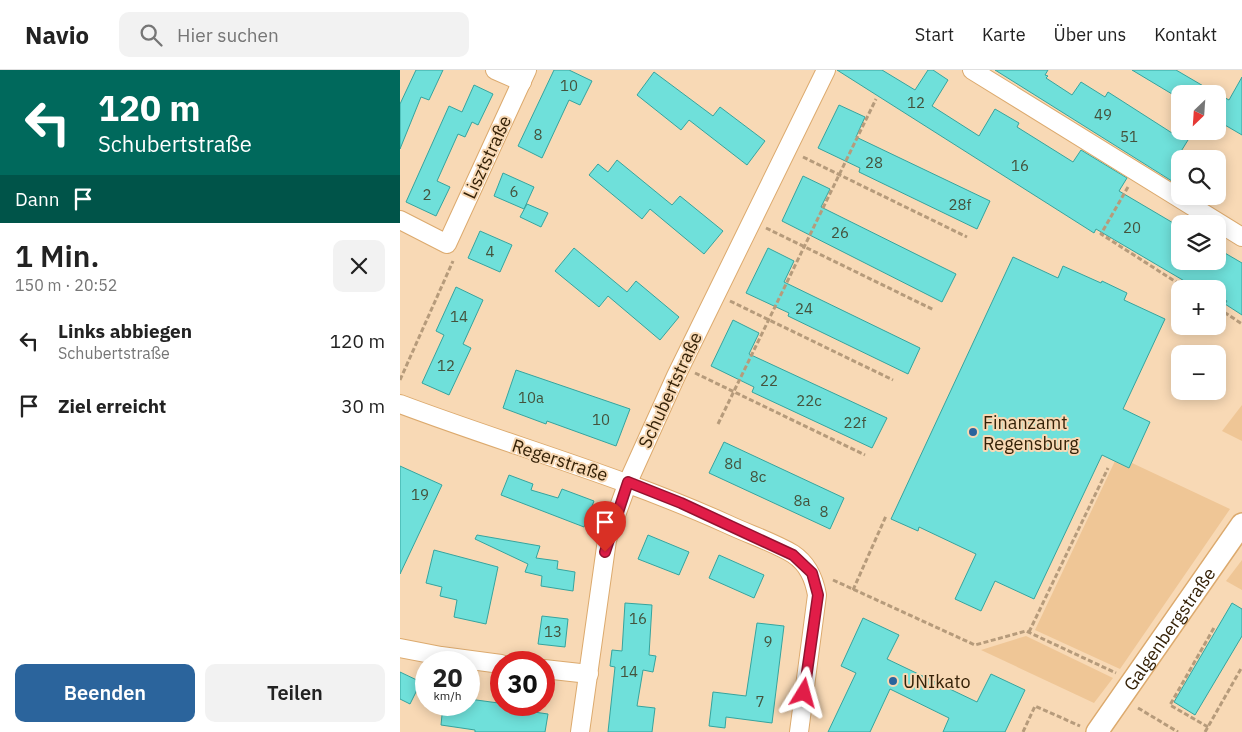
<!DOCTYPE html>
<html lang="de">
<head>
<meta charset="utf-8">
<style>
	:root { --surface:#fff; --page:#f2f2f2; --text:#222; --muted:#767676; --line:#e0e0e0; --accent:#2b649c }
	body { margin:0; font-family:"IBM Plex Sans",sans-serif; background:var(--page); color:var(--text); height:100vh; display:flex; flex-direction:column; font-size:19px; white-space:nowrap }
	* { box-sizing:border-box; margin:0 }
	p { font-size:16px; color:var(--muted) }
	.icon { flex:none; width:28px; height:28px; fill:none; stroke:currentColor; stroke-width:2; stroke-linecap:round; stroke-linejoin:round }
	.map { position:relative; flex:1; overflow:hidden }
	.panel { display:flex; flex-direction:column; background:var(--surface); width:400px }
	.panel>* { flex:none }
	.banner { background:#00695c; color:#fff; overflow:hidden }
	.needle { width:32px; rotate:205deg }
	.controls { position:absolute; left:771px; top:15px; display:grid; gap:10px }
	.controls a { display:grid; place-items:center; width:55px; height:55px; border-radius:10px; background:var(--surface); box-shadow:0 2px 12px #0003; font-size:25px }
	.speed { position:absolute; left:15px; top:581px; display:flex; gap:10px; font-size:25px; font-weight:700; text-align:center }
	.speed>* { display:grid; place-content:center; width:65px; height:65px; border-radius:50%; background:var(--surface); box-shadow:0 2px 12px #0003; line-height:1 }
	.speed small { font-size:12px; font-weight:400 }
	.speed .limit { border:8px solid #d22; background:#fff; color:#111 }
	.pin { position:absolute; display:grid; place-items:center; width:42px; height:42px; color:#fff; margin:-51px -21px; border-radius:50% 50% 50% 0; rotate:-45deg; box-shadow:0 0 5px #0007 }
	.pin .icon { rotate:45deg }
	.me { position:absolute; width:55px; margin:-28px; rotate:8deg; stroke-linejoin:round; filter:drop-shadow(0 0 4px #0008) }
	.turn { display:flex; align-items:center; gap:18px; height:105px; padding:0 15px; font-size:22px }
	.turn .icon { width:65px; height:65px; stroke-width:2.5 }
	.turn b { display:block; font-size:35px; line-height:42px }
	.then { display:flex; align-items:center; height:48px; padding:0 15px; background:#0003; gap:10px; font-size:19px }
	.round { display:grid; place-items:center; flex:none; width:52px; height:52px; border-radius:10px; background:var(--page) }
	.head { display:flex; align-items:center; justify-content:space-between; height:85px; padding:0 15px }
	h1 { font-size:30px; font-weight:600; line-height:38px }
	.button { display:flex; gap:10px; margin-top:auto; padding:10px 15px }
	.button a { flex:1; height:58px; border-radius:10px; background:var(--accent); color:#fff; font-size:20px; font-weight:600; line-height:58px; text-align:center }
	.button a+a { background:var(--page); color:var(--text) }
	ul { padding:0; list-style:none }
	li { display:flex; align-items:center; gap:15px; height:65px; padding:0 15px }
	li div { flex:1 }
	li b { display:block; font-size:19px }
	li em { font-style:normal }
	header { display:flex; align-items:center; gap:30px; box-sizing:border-box; height:70px; padding:0 25px; background:var(--surface); border-bottom:1px solid var(--line) }
	header strong { font-size:24px }
	nav { display:flex; gap:28px; margin-inline-start:auto; font-size:18px }
	.search { width:350px; height:45px; background:var(--page); display:flex; align-items:center; gap:12px; box-sizing:border-box; padding:0 18px; border-radius:10px; color:var(--muted); font-size:19px }
	main { display:flex; flex:1; min-height:0 }
	.map>svg:first-child { display:block }
</style>
</head>
<body>
<header>
<strong>Navio</strong>
<div class="search"><svg class="icon" aria-label="search" viewBox="0 0 24 24"><circle cx="10" cy="10" r="6"/><path d="M15 15l6 6"/></svg>Hier suchen</div>
<nav><a>Start</a><a>Karte</a><a>Über uns</a><a>Kontakt</a></nav>
</header>
<main>
<section class="panel">
<div class="banner">
<div class="turn"><svg class="icon" aria-label="left" viewBox="0 0 24 24"><path d="M17 20v-9H6M10 6l-5 5 5 5"/></svg><div><b>120 m</b>Schubertstraße</div></div>
<div class="then">Dann<svg class="icon" aria-label="arrive" viewBox="0 0 24 24"><path d="M6 21V4h12l-3 4 3 4H6"/></svg></div>
</div>
<div class="head"><div><h1>1 Min.</h1><p>150 m · 20:52</p></div><a class="round"><svg class="icon" aria-label="close" viewBox="0 0 24 24"><path d="M6 6l12 12M18 6L6 18"/></svg></a></div>
<ul>
<li><svg class="icon" aria-label="left" viewBox="0 0 24 24"><path d="M17 20v-9H6M10 6l-5 5 5 5"/></svg><div><b>Links abbiegen</b><p>Schubertstraße</p></div><em>120 m</em></li>
<li><svg class="icon" aria-label="arrive" viewBox="0 0 24 24"><path d="M6 21V4h12l-3 4 3 4H6"/></svg><div><b>Ziel erreicht</b></div><em>30 m</em></li>
</ul>
<div class="button"><a>Beenden</a><a>Teilen</a></div>
</section>
<div class="map">
<svg width="842" height="662" viewBox="0 0 842 662">
	<rect width="100%" height="100%" fill="#f8d9b5"/>
	<g fill="#efc696">
		<path d="M 842,335 L 842,371 L 822,361 Z"/>
		<path d="M 715,391 L 729,398 L 732,393 L 830,439 L 720,599 L 635,560 Z"/>
		<path d="M 842,490 L 842,520 L 826,511 Z"/>
		<path d="M 626,566 L 713,608 L 694,633 L 581,580 Z"/>
	</g>
	<g fill="#6fe0da" stroke="#36a49e">
		<path d="M 16,0 L 43,0 L 29,30 L 21,27 L 0,79 L 0,34 Z"/>
		<path d="M 154,0 L 169,0 L 192,11 L 180,35 L 169,30 L 142,88 L 118,76 Z"/>
		<path d="M 437,0 L 482,0 L 515,20 L 528,0 L 533,0 L 548,10 L 532,36 L 579,66 L 595,39 L 619,53 L 617,57 L 673,92 L 681,80 L 727,108 L 719,121 L 780,157 L 780,191 L 818,191 L 818,179 L 842,193 L 842,245 L 825,234 L 827,231 L 818,226 L 818,219 L 798,219 L 696,159 L 694,163 Z"/>
		<path d="M 595,0 L 648,0 L 645,5 L 648,6 L 646,8 L 672,25 L 681,12 L 705,27 L 708,22 L 772,63 L 774,61 L 788,70 L 780,83 L 780,106 L 775,113 Z"/>
		<path d="M 732,0 L 776,0 L 817,24 L 772,24 Z"/>
		<path d="M 254,2 L 313,46 L 320,37 L 365,71 L 347,95 L 289,50 L 281,60 L 237,25 Z"/>
		<path d="M 842,7 L 842,65 L 818,51 L 818,24 L 829,30 Z"/>
		<path d="M 74,15 L 93,24 L 78,55 L 72,52 L 65,67 L 58,64 L 37,111 L 50,117 L 36,146 L 6,132 L 49,36 L 62,42 Z"/>
		<path d="M 439,35 L 465,47 L 456,67 L 590,131 L 577,159 L 459,102 L 460,98 L 418,78 Z"/>
		<path d="M 217,90 L 272,135 L 280,126 L 323,161 L 304,184 L 250,139 L 242,149 L 189,105 L 198,94 L 208,102 Z"/>
		<path d="M 103,103 L 134,117 L 124,139 L 94,126 Z"/>
		<path d="M 403,106 L 430,119 L 421,137 L 556,204 L 542,232 L 382,151 Z"/>
		<path d="M 127,134 L 148,143 L 141,157 L 120,147 Z"/>
		<path d="M 80,161 L 112,175 L 100,202 L 68,188 Z"/>
		<path d="M 174,178 L 227,222 L 236,211 L 279,247 L 260,270 L 208,226 L 199,237 L 155,201 Z"/>
		<path d="M 368,178 L 394,191 L 384,212 L 520,278 L 508,304 L 388,246 L 389,243 L 346,223 Z"/>
		<path d="M 613,187 L 658,208 L 663,196 L 701,213 L 702,211 L 727,223 L 724,230 L 765,249 L 723,339 L 750,352 L 729,398 L 702,385 L 634,529 L 595,511 L 581,541 L 555,529 L 576,484 L 519,457 L 518,461 L 491,449 Z"/>
		<path d="M 56,217 L 83,230 L 63,274 L 71,278 L 49,325 L 22,313 L 44,265 L 36,261 Z"/>
		<path d="M 333,250 L 359,263 L 349,284 L 487,348 L 472,378 L 352,322 L 354,317 L 311,296 Z"/>
		<path d="M 116,300 L 230,339 L 216,376 L 147,351 L 146,354 L 103,338 Z"/>
		<path d="M 324,372 L 444,428 L 430,459 L 309,403 Z"/>
		<path d="M 0,396 L 42,415 L 0,504 Z"/>
		<path d="M 109,405 L 133,414 L 131,420 L 158,428 L 162,419 L 194,431 L 184,457 L 101,425 Z"/>
		<path d="M 77,465 L 140,476 L 136,488 L 158,491 L 157,499 L 175,502 L 173,521 L 141,516 L 142,506 L 125,502 L 128,494 L 75,469 Z"/>
		<path d="M 248,465 L 289,482 L 279,505 L 238,489 Z"/>
		<path d="M 34,480 L 98,497 L 86,554 L 54,547 L 57,530 L 40,526 L 42,517 L 26,513 Z"/>
		<path d="M 319,485 L 364,505 L 354,528 L 309,508 Z"/>
		<path d="M 225,533 L 252,535 L 249,585 L 256,586 L 253,602 L 243,600 L 237,636 L 255,638 L 252,662 L 208,662 L 215,597 L 210,596 L 212,580 L 222,581 Z"/>
		<path d="M 832,533 L 842,539 L 842,566 L 795,645 L 774,632 Z"/>
		<path d="M 142,546 L 168,549 L 165,577 L 138,574 Z"/>
		<path d="M 463,548 L 499,565 L 487,589 L 577,632 L 591,604 L 625,620 L 605,662 L 543,662 L 549,648 L 490,619 L 470,662 L 428,662 L 456,603 L 441,596 Z"/>
		<path d="M 357,553 L 384,556 L 372,653 L 326,647 L 325,658 L 309,656 L 313,622 L 346,626 Z"/>
		<path d="M 0,602 L 21,612 L 10,634 L 0,629 Z"/>
		<path d="M 69,629 L 113,635 L 113,639 L 148,644 L 145,662 L 75,662 L 75,660 L 41,655 L 43,635 L 69,635 Z"/>
	</g>
	<g fill="none" stroke-linecap="round" stroke-linejoin="round">
		<defs>
			<g id="minor">
				<path d="M 95,0 L 122,12"/>
				<path d="M 572,0 L 842,167"/>
				<path d="M 0,150 L 47,174 L 127,0"/>
				<path d="M 0,334 C 109,375 221,406 327,454 C 348,464 373,472 393,484 C 408,494 414,508 417,525 L 399,662"/>
				<path d="M 0,578 L 41,586 L 101,594"/>
				<path d="M 144,599 L 189,604"/>
				<path d="M 180,662 L 207,470 L 228,412 L 276,306 L 426,0"/>
			</g>
			<g id="tertiary">
				<path id="s1" d="M 697,662 L 842,454"/>
			</g>
		</defs>
		<use href="#minor" stroke="#dcaa6e" stroke-width="20"/>
		<use href="#tertiary" stroke="#dcaa6e" stroke-width="24"/>
		<g stroke="#b69b7b" stroke-width="3" stroke-dasharray="5 2.5" stroke-linecap="butt">
			<path d="M 403,87 L 567,167"/>
			<path d="M 728,117 L 701,164 L 787,219"/>
			<path d="M 366,158 L 534,240"/>
			<path d="M 330,231 L 493,310"/>
			<path d="M 818,238 L 842,254"/>
			<path d="M 295,303 L 465,385"/>
			<path d="M 0,310 L 53,191"/>
			<path d="M 318,354 L 476,29"/>
			<path d="M 433,510 L 575,575 L 626,561 L 716,603"/>
			<path d="M 453,520 L 486,446"/>
			<path d="M 629,562 L 708,398"/>
			<path d="M 738,638 L 778,662"/>
			<path d="M 808,657 L 770,635 L 815,556"/>
			<path d="M 623,662 L 635,636 L 680,656"/>
			<path d="M 805,662 L 842,597"/>
		</g>
		<use href="#minor" stroke="#fff" stroke-width="18"/>
		<use href="#tertiary" stroke="#fff" stroke-width="21"/>
	</g>
	<g fill="none" stroke-linecap="round" stroke-linejoin="round">
		<defs>
			<path id="route" d="M 205,482 L 228,412 L 281,433 L 393,485 L 412,503 L 418,525 L 404,623"/>
		</defs>
		<use href="#route" stroke="#92132f" stroke-width="12"/>
		<use href="#route" stroke="#e11d48" stroke-width="9"/>
	</g>
	<g fill="#2b649c" stroke="#f8d9b5" stroke-width="2">
		<circle cx="573" cy="362" r="5"/>
		<circle cx="493" cy="611" r="5"/>
	</g>
	<g text-anchor="middle" dominant-baseline="central" stroke-width="4" stroke-linejoin="round" paint-order="stroke">
		<g font-size="15" fill="#44523c">
			<text x="169" y="15">10</text>
			<text x="516" y="32">12</text>
			<text x="703" y="44">49</text>
			<text x="138" y="64">8</text>
			<text x="729" y="66">51</text>
			<text x="474" y="92">28</text>
			<text x="620" y="95">16</text>
			<text x="114" y="121">6</text>
			<text x="27" y="124">2</text>
			<text x="560" y="134">28f</text>
			<text x="732" y="157">20</text>
			<text x="440" y="162">26</text>
			<text x="90" y="181">4</text>
			<text x="404" y="238">24</text>
			<text x="59" y="246">14</text>
			<text x="46" y="295">12</text>
			<text x="369" y="310">22</text>
			<text x="131" y="327">10a</text>
			<text x="409" y="330">22c</text>
			<text x="201" y="349">10</text>
			<text x="455" y="352">22f</text>
			<text x="333" y="393">8d</text>
			<text x="358" y="406">8c</text>
			<text x="20" y="424">19</text>
			<text x="402" y="430">8a</text>
			<text x="424" y="441">8</text>
			<text x="238" y="548">16</text>
			<text x="153" y="561">13</text>
			<text x="368" y="571">9</text>
			<text x="229" y="601">14</text>
			<text x="360" y="631">7</text>
		</g>
		<g font-size="18" fill="#352208" stroke="#f8d9b5">
			<text transform="translate(87 87) rotate(-65)">Lisztstraße</text>
			<text transform="translate(270 320) rotate(-65)">Schubertstraße</text>
			<text transform="translate(160 390) rotate(18)">Regerstraße</text>
			<text stroke="none"><textPath href="#s1" startOffset="126">Galgenbergstraße</textPath></text>
		</g>
		<g font-size="18" fill="#352208" stroke="#f8d9b5" text-anchor="start">
			<text x="583" y="352">Finanzamt<tspan x="583" dy="21">Regensburg</tspan></text>
			<text x="503" y="611">UNIkato</text>
		</g>
	</g>
</svg>
<div class="controls">
<a><svg class="needle" viewBox="-14 -14 28 28"><path d="M0-13l5 13h-10z" fill="#e53935"/><path d="M0 13l5-13h-10z" fill="#767676"/></svg></a>
<a><svg class="icon" aria-label="search" viewBox="0 0 24 24"><circle cx="10" cy="10" r="6"/><path d="M15 15l6 6"/></svg></a>
<a><svg class="icon" aria-label="layers" viewBox="0 0 24 24"><path d="M12 4l9 5-9 5-9-5zM3 14l9 5 9-5"/></svg></a>
<a>+</a>
<a>−</a>
</div>
<div class="speed"><div>20<small>km/h</small></div><div class="limit">30</div></div>
<div class="pin" style="left:205px;top:482px;background:#d93025"><svg class="icon" aria-label="arrive" viewBox="0 0 24 24"><path d="M6 21V4h12l-3 4 3 4H6"/></svg></div>
<svg class="me" style="left:404px;top:623px" viewBox="-20 -20 40 40"><path d="M0-17L14 15 0 8-14 15z" fill="#e11d48" stroke="#fff" stroke-width="4"/></svg>
</div>
</main>
</body>
</html>
